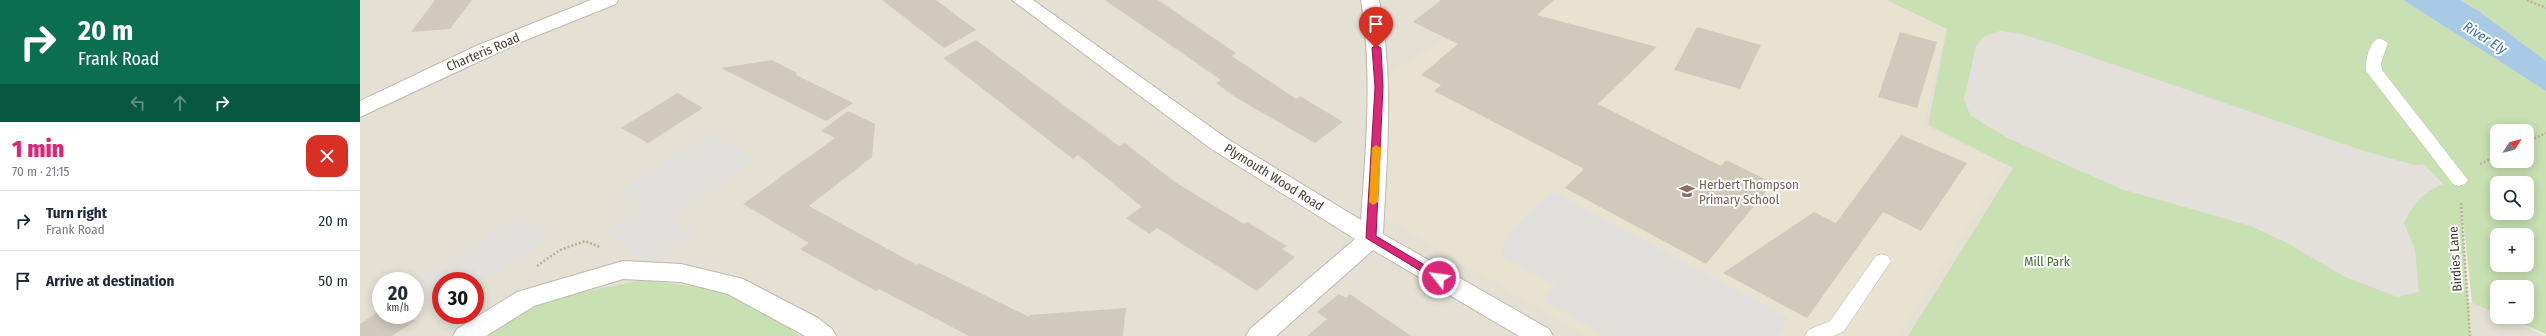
<!DOCTYPE html>
<html lang="en">
<head>
<meta charset="utf-8">
<style>
	:root { --surface:#fff; --page:#f2f2f3; --text:#1f2937; --muted:#747a83; --line:#e0e1e3; --accent:#db2777 }
	body { margin:0; font-family:"Fira Sans Condensed",sans-serif; background:var(--page); color:var(--text); height:100vh; display:flex; flex-direction:column; font-size:15px; white-space:nowrap }
	* { box-sizing:border-box; margin:0 }
	p { font-size:13px; color:var(--muted) }
	.icon { flex:none; width:22px; height:22px; fill:none; stroke:currentColor; stroke-width:2; stroke-linecap:round; stroke-linejoin:round }
	.map { position:relative; flex:1; overflow:hidden }
	.side { display:flex; flex-direction:column; background:var(--surface); width:360px }
	.side>* { flex:none }
	.hud { background:#0b6e4f; color:#fff; overflow:hidden }
	.needle { width:26px; rotate:54deg }
	.fabs { position:absolute; left:2130px; top:124px; display:grid; gap:8px }
	.fabs a { display:grid; place-items:center; width:44px; height:44px; border-radius:8px; background:var(--surface); box-shadow:0 2px 10px #0003; font-size:20px }
	.speed { position:absolute; left:12px; top:272px; display:flex; gap:8px; font-size:20px; font-weight:700; text-align:center }
	.speed>* { display:grid; place-content:center; width:52px; height:52px; border-radius:50%; background:var(--surface); box-shadow:0 2px 10px #0003; line-height:1 }
	.speed small { font-size:10px; font-weight:400 }
	.speed .limit { border:6px solid #d22; background:#fff; color:#111 }
	.pin { position:absolute; display:grid; place-items:center; width:34px; height:34px; color:#fff; margin:-41px -17px; border-radius:50% 50% 50% 0; rotate:-45deg; box-shadow:0 0 4px #0007 }
	.pin .icon { rotate:45deg }
	.me { position:absolute; width:44px; margin:-22px; rotate:300deg; stroke-linejoin:round; filter:drop-shadow(0 0 3px #0008) }
	.turn { display:flex; align-items:center; gap:14px; height:84px; padding:0 12px; font-size:18px }
	.turn .icon { width:52px; height:52px; stroke-width:2.5 }
	.turn b { display:block; font-size:28px; line-height:34px }
	.lanes { display:flex; align-items:center; height:38px; padding:0 12px; background:#0003; justify-content:center; gap:20px; direction:ltr }
	.lanes .off { opacity:.35 }
	.round { display:grid; place-items:center; flex:none; width:42px; height:42px; border-radius:12px; background:var(--page) }
	.overview { display:flex; align-items:center; justify-content:space-between; height:68px; padding:0 12px }
	h1 { font-size:24px; font-weight:800; line-height:30px; color:var(--accent) }
	ul { padding:0; list-style:none }
	li { display:flex; align-items:center; gap:12px; height:60px; padding:0 12px; border-top:1px solid var(--line) }
	li div { flex:1 }
	li b { display:block; font-size:15px }
	li em { font-style:normal }
	main { display:flex; flex:1; min-height:0 }
	.map>svg:first-child { display:block }
</style>
</head>
<body>
<main>
<section class="side">
<div class="hud">
<div class="turn"><svg class="icon" aria-label="right" viewBox="0 0 24 24"><path d="M7 20v-9h11M14 6l5 5-5 5"/></svg><div><b>20 m</b>Frank Road</div></div>
<div class="lanes"><svg class="icon off" aria-label="left" viewBox="0 0 24 24"><path d="M17 20v-9H6M10 6l-5 5 5 5"/></svg><svg class="icon off" aria-label="ahead" viewBox="0 0 24 24"><path d="M12 20V5M6 11l6-6 6 6"/></svg><svg class="icon" aria-label="right" viewBox="0 0 24 24"><path d="M7 20v-9h11M14 6l5 5-5 5"/></svg></div>
</div>
<div class="overview"><div><h1>1 min</h1><p>70 m · 21:15</p></div><a class="round" style="background:#d93025;color:#fff"><svg class="icon" aria-label="close" viewBox="0 0 24 24"><path d="M6 6l12 12M18 6L6 18"/></svg></a></div>
<ul>
<li><svg class="icon" aria-label="right" viewBox="0 0 24 24"><path d="M7 20v-9h11M14 6l5 5-5 5"/></svg><div><b>Turn right</b><p>Frank Road</p></div><em>20 m</em></li>
<li><svg class="icon" aria-label="arrive" viewBox="0 0 24 24"><path d="M6 21V4h12l-3 4 3 4H6"/></svg><div><b>Arrive at destination</b></div><em>50 m</em></li>
</ul>
</section>
<div class="map">
<svg width="2186" height="336" viewBox="0 0 2186 336">
	<rect width="100%" height="100%" fill="#f0eee6"/>
	<path fill="#e4e0d4" fill-rule="evenodd" d="M 0,0 L 1547,0 L 1659,19 L 2063,164 L 2085,294 L 2112,303 L 2137,314 L 2137,317 L 2145,317 L 2186,336 L 0,336 ZM 21,281 L 55,281 L 55,315 L 21,315 ZM 81,281 L 115,281 L 115,315 L 81,315 Z"/>
	<path fill="#e3dfda" d="M 1640,31 L 1662,34 L 1697,45 L 2004,151 L 2054,165 L 2063,164 L 2083,184 L 2044,223 L 2055,249 L 2059,292 L 2037,297 L 1985,277 L 1929,244 L 1891,226 L 1761,189 L 1647,138 L 1610,115 L 1604,99 L 1616,46 L 1625,36 Z"/>
	<path fill="#e8e3d1" d="M 1132,0 L 1525,0 L 1586,29 L 1563,126 L 1647,166 L 1538,336 L 1226,336 L 1022,216 L 1029,75 L 1085,38 Z"/>
	<g fill="#c9e0b3" fill-rule="evenodd">
		<path d="M 1527,0 L 2043,0 L 2186,91 L 2186,334 L 2145,317 L 2167,317 L 2167,287 L 2137,287 L 2137,314 L 2112,303 L 2101,199 L 2110,336 L 1548,336 L 1653,168 L 1568,125 L 1587,29 ZM 1640,31 L 1662,34 L 1697,45 L 2004,151 L 2054,165 L 2063,164 L 2083,184 C 2061,194 2055,201 2044,223 L 2055,249 L 2059,292 L 2037,297 L 1985,277 L 1929,244 L 1891,226 L 1761,189 L 1647,138 L 1610,115 L 1604,99 L 1616,46 L 1625,36 ZM 2137,131 L 2167,131 L 2167,161 L 2137,161 ZM 2137,183 L 2167,183 L 2167,213 L 2137,213 ZM 2137,235 L 2167,235 L 2167,265 L 2137,265 Z"/>
		<path d="M 2100,0 L 2186,0 L 2186,61 L 2119,11 Z"/>
		<path d="M 283,280 L 360,290 L 428,327 L 439,336 L 122,336 L 129,330 L 194,298 Z"/>
	</g>
	<g fill="#e2e0dd">
		<path d="M 351,133 L 396,160 L 309,220 L 333,236 L 291,265 L 243,233 L 281,208 L 258,193 Z"/>
		<path d="M 1192,191 L 1429,318 L 1416,336 L 1245,336 L 1183,300 L 1195,286 L 1140,256 L 1148,233 Z"/>
		<path d="M 157,217 L 189,238 L 115,287 L 115,281 L 81,281 L 81,310 L 55,291 L 55,283 Z"/>
	</g>
	<path fill="#a9cae6" d="M 2043,0 L 2100,0 L 2119,11 L 2186,61 L 2186,91 Z"/>
	<g fill="#d0cabc">
		<path d="M 75,0 L 112,0 L 90,29 L 51,32 Z"/>
		<path d="M 522,0 L 576,0 L 616,30 L 584,48 Z"/>
		<path d="M 745,0 L 798,0 L 876,53 L 872,56 L 936,99 L 940,96 L 983,122 L 955,143 L 875,97 L 856,83 L 861,80 Z"/>
		<path d="M 1081,0 L 1194,0 L 1177,15 L 1297,47 L 1238,104 L 1361,166 L 1366,160 L 1413,183 L 1346,264 L 1205,188 L 1224,169 L 1074,91 L 1081,85 L 1061,75 L 1098,44 L 1053,22 Z"/>
		<path d="M 1337,27 L 1401,45 L 1380,89 L 1314,70 Z"/>
		<path d="M 1540,32 L 1577,42 L 1557,108 L 1518,97 Z"/>
		<path d="M 616,40 L 759,146 L 765,143 L 815,182 L 884,224 L 887,222 L 927,246 L 922,249 L 935,257 L 897,291 L 797,228 L 789,234 L 766,218 L 782,207 L 718,155 L 713,159 L 583,58 Z"/>
		<path d="M 412,60 L 437,73 L 436,75 L 493,103 L 466,121 L 361,68 Z"/>
		<path d="M 317,93 L 343,108 L 288,143 L 261,128 Z"/>
		<path d="M 488,111 L 515,124 L 512,157 L 449,206 L 557,265 L 559,263 L 669,317 L 669,315 L 766,308 L 763,336 L 609,336 L 519,289 L 516,291 L 440,249 L 449,243 L 383,204 L 475,138 L 461,131 Z"/>
		<path d="M 1541,135 L 1607,163 L 1561,231 L 1523,212 L 1447,318 L 1363,273 L 1454,212 L 1476,223 Z"/>
		<path d="M 979,294 L 986,298 L 990,294 L 1051,336 L 947,336 L 967,319 L 957,312 Z"/>
		<path d="M 21,310 L 21,315 L 47,315 L 55,321 L 32,336 L 0,336 L 0,324 Z"/>
	</g>
	<g fill="none" stroke-linecap="round" stroke-linejoin="round">
		<defs>
			<g id="lane">
				<path d="M 2020,38 L 2028,43 L 2021,63 L 2022,70 L 2105,176 L 2108,180 L 2105,184 L 2099,186 L 2093,184 L 2006,71 C 2005,61 2009,41 2020,38 Z"/>
				<path d="M 1522,254 L 1528,256 L 1531,261 L 1484,331 L 1474,336 L 1445,336 L 1448,330 L 1470,321 L 1516,256 Z"/>
			</g>
			<g id="street">
				<path d="M 231,0 L 258,0 L 256,4 L 161,42 L 0,117 L 0,101 L 116,46 Z"/>
				<path d="M 652,0 L 673,0 L 866,138 L 1001,220 C 1006,146 1013,74 1001,0 L 1019,0 C 1034,78 1027,155 1023,234 L 1189,329 L 1193,336 L 1159,336 L 1013,250 L 916,336 L 886,336 L 890,329 L 995,239 L 850,148 Z"/>
				<path d="M 263,261 L 321,264 L 383,279 L 458,318 L 472,329 L 476,336 L 445,336 L 368,294 L 321,282 L 263,279 L 174,306 L 126,336 L 93,336 L 97,329 L 157,292 Z"/>
			</g>
		</defs>
		<use href="#lane" stroke="#beb8ac" stroke-width="1"/>
		<use href="#street" stroke="#beb8ac" stroke-width="2"/>
		<g stroke="#bab19c" stroke-width="2.5" stroke-dasharray="2 2" stroke-linecap="butt">
			<path d="M 2167,0 L 2186,8"/>
			<path d="M 2167,142 L 2186,133"/>
			<path d="M 2120,164 L 2137,156"/>
			<path d="M 2101,203 L 2110,336"/>
			<path d="M 177,266 L 200,250 L 225,241 L 240,247"/>
		</g>
		<use href="#lane" fill="#fff" fill-rule="evenodd"/>
		<use href="#street" fill="#fff" fill-rule="evenodd"/>
	</g>
	<path fill="#db2777" stroke="#8e194d" d="M 1016,45 L 1021,48 L 1023,87 L 1016,236 L 1083,276 L 1083,281 L 1079,282 L 1006,238 L 1015,87 L 1012,48 Z"/>
	<path fill="#f59e0b" d="M 1016,145 L 1021,148 L 1018,202 L 1013,205 L 1009,202 L 1012,148 Z"/>
	<defs>
		<symbol id="school-bare" viewBox="-9 -9 18 18"><path d="M0-5L7-2L0 1L-7-2ZM-4 1L0 2.5L4 1V4Q0 6-4 4Z" fill="#8d6e63" stroke="#fff" stroke-width="2.5" paint-order="stroke"/></symbol>
	</defs>
	<g fill-rule="evenodd">
		<use href="#school-bare" x="1316" y="180" width="22" height="22"/>
	</g>
	<g text-anchor="middle" dominant-baseline="central" stroke-width="4" stroke-linejoin="round" paint-order="stroke">
		<g font-size="13" fill="#423e36" stroke="#fff">
			<text transform="translate(123 52) rotate(-23)">Charteris Road</text>
			<text transform="translate(914 177) rotate(32)">Plymouth Wood Road</text>
			<text transform="translate(2095 259) rotate(-94)">Birdies Lane</text>
		</g>
		<g font-size="13" fill="#785e54" stroke="#fff" text-anchor="start">
			<text x="1339" y="184">Herbert Thompson<tspan x="1339" dy="15">Primary School</tspan></text>
		</g>
		<g font-size="13" fill="#446c31" stroke="#fff">
			<text x="1687" y="261">Mill Park</text>
		</g>
		<g font-size="14" font-style="italic" fill="#3d71a0" stroke="#fff">
			<text transform="translate(2125 38) rotate(32)">River Ely</text>
		</g>
	</g>
</svg>
<div class="fabs">
<a><svg class="needle" viewBox="-14 -14 28 28"><path d="M0-13l5 13h-10z" fill="#e53935"/><path d="M0 13l5-13h-10z" fill="#747a83"/></svg></a>
<a><svg class="icon" aria-label="search" viewBox="0 0 24 24"><circle cx="10" cy="10" r="6"/><path d="M15 15l6 6"/></svg></a>
<a>+</a>
<a>−</a>
</div>
<div class="speed"><div>20<small>km/h</small></div><div class="limit">30</div></div>
<div class="pin" style="left:1016px;top:48px;background:#d93025"><svg class="icon" aria-label="arrive" viewBox="0 0 24 24"><path d="M6 21V4h12l-3 4 3 4H6"/></svg></div>
<svg class="me" style="left:1079px;top:278px" viewBox="-20 -20 40 40"><circle r="17" fill="#db2777" stroke="#fff" stroke-width="3"/><path d="M0-11L8 9 0 5-8 9z" fill="#fff"/></svg>
</div>
</main>
</body>
</html>
